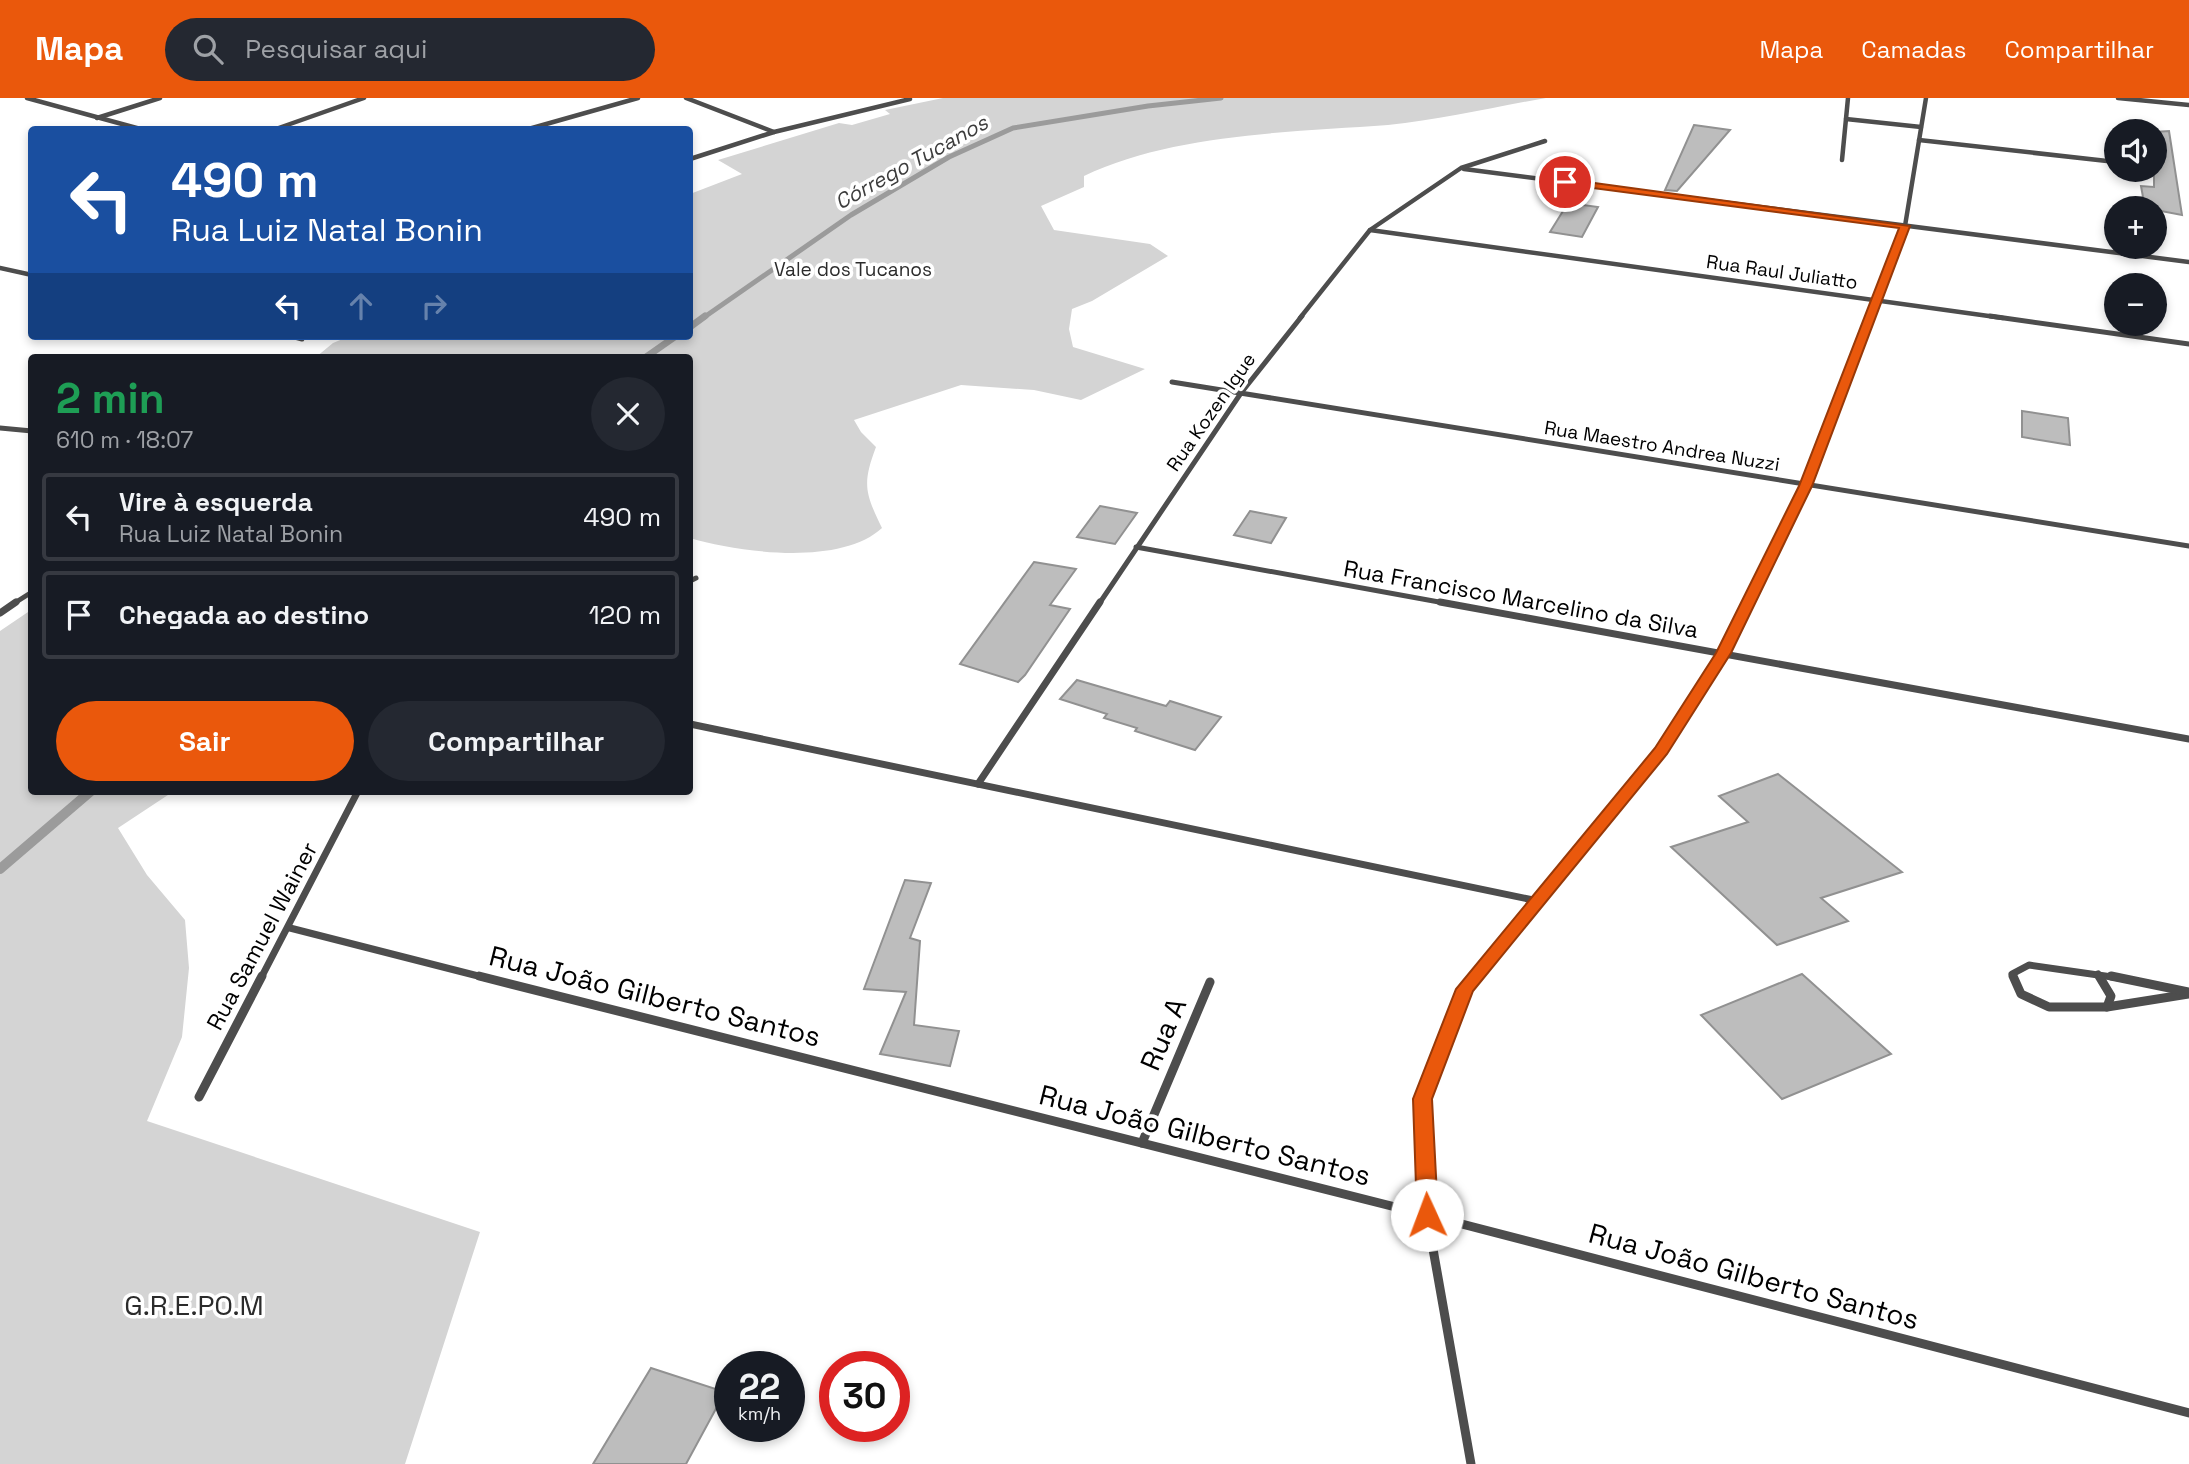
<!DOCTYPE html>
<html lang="pt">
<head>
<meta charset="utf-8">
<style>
	:root { --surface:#171b24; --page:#242831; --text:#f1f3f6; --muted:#9ea1a6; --line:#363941; --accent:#ea580c }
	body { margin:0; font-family:"Space Grotesk",sans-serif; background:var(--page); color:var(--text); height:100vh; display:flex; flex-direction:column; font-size:26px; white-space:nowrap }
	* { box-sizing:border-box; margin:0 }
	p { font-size:23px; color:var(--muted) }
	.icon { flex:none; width:38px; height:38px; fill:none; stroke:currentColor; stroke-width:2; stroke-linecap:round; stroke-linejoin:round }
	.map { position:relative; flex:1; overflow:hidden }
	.drawer { position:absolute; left:28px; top:256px; width:665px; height:441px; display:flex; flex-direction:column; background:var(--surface); border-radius:7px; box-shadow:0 4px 10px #0003 }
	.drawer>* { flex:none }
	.top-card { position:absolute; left:28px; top:28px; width:665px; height:214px; border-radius:7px; box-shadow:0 4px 10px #0003; background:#1a4fa0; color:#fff; overflow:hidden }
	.buttons { position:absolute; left:2104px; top:21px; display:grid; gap:14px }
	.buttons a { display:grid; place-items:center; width:63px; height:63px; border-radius:50%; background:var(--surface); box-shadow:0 4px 10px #0003; font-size:35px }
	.speed { position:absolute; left:714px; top:1253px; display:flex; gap:14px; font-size:35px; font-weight:700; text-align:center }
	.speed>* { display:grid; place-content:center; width:91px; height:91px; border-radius:50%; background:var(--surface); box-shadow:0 4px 10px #0003; line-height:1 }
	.speed small { font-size:18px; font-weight:400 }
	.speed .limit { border:10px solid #d22; background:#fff; color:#111 }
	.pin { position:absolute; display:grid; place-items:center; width:60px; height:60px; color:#fff; margin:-30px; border:4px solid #fff; border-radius:50%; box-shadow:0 2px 7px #0007 }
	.me { position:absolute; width:77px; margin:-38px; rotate:358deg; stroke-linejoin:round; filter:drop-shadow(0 0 5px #0008) }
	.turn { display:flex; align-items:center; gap:24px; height:147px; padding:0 28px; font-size:32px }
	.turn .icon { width:91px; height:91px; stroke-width:2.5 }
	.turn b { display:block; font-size:49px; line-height:60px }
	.lanes { display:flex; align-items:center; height:66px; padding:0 28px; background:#0003; justify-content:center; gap:35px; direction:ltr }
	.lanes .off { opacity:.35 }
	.round { display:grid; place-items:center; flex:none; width:74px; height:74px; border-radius:37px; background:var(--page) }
	.summary { display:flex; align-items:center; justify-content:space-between; height:119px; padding:0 28px }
	h1 { font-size:42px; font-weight:700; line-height:52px; color:#1e9e55 }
	.action { display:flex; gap:14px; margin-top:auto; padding:14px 28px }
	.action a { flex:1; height:80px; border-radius:42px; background:var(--accent); color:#fff; font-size:28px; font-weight:700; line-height:80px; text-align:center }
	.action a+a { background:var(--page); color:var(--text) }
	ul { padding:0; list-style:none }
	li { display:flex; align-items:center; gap:21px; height:88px; margin:0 14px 10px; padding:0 14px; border:4px solid var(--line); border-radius:7px }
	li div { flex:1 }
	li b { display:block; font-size:26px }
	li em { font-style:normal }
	header { display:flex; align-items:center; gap:42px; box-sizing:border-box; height:98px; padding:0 35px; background:var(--accent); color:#fff }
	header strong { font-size:33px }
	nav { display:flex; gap:38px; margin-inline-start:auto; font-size:24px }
	.search { width:490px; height:63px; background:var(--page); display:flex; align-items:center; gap:18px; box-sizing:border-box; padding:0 24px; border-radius:38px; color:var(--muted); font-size:26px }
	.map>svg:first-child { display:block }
</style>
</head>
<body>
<header>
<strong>Mapa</strong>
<div class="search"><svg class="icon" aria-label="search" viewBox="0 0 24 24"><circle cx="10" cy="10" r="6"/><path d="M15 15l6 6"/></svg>Pesquisar aqui</div>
<nav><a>Mapa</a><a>Camadas</a><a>Compartilhar</a></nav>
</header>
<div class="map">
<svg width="2189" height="1366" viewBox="0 0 2189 1366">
	<rect width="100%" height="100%" fill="#fff"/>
	<g fill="#d4d4d4">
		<path d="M 943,0 L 1546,0 C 1494,9 1440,22 1388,27 C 1292,34 1171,36 1084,78 L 1084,89 L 1041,108 L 1054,132 L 1150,146 L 1168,158 L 1092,203 L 1072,211 L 1069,231 L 1073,249 L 1145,271 L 1081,302 L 1034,292 L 961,287 L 854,322 L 861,334 L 876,349 C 862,386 865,395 882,430 C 841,468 741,455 690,440 L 690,259 L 316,259 L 333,245 L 350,238 L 690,238 L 690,96 L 742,76 L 718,62 L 839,25 L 852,27 L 890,16 L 885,12 Z"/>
		<path d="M 31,512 L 32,693 L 174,693 L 118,730 L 147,777 L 185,822 L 189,870 L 182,939 L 147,1023 L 480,1134 L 405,1366 L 0,1366 L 0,533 Z"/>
	</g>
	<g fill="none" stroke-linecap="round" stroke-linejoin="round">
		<path stroke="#9b9b9b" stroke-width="5" d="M 703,220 L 851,117 L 949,59 L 1013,30 L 1148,8 L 1221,0"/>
		<g stroke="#9b9b9b" stroke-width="7">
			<path d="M 690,229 L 705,218"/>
			<path d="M 646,259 L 676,238"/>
		</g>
		<path stroke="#9b9b9b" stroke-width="10" d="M 0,771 L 91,693"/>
	</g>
	<g fill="#bdbdbd" stroke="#919191" stroke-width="2">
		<path d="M 1694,27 L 1730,32 L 1677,93 L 1665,92 Z"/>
		<path d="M 2169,33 L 2182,117 L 2145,110 L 2141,88 L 2154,89 L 2154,34 Z"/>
		<path d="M 1568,105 L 1598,109 L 1582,139 L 1550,134 Z"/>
		<path d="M 2022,313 L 2068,320 L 2070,347 L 2022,339 Z"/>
		<path d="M 1100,408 L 1137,415 L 1115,446 L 1077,439 Z"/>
		<path d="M 1250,413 L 1286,420 L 1271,445 L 1234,437 Z"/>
		<path d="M 1034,464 L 1076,471 L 1050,507 L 1070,511 L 1025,577 L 1018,584 L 960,566 Z"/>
		<path d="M 1077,582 L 1166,608 L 1170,603 L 1221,619 L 1195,652 L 1135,633 L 1137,630 L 1104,620 L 1107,616 L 1060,601 Z"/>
		<path d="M 1778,676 L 1902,774 L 1821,800 L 1848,823 L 1777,847 L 1671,749 L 1748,724 L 1719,698 Z"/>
		<path d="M 905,782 L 931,785 L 910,840 L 920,843 L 914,927 L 959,933 L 950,968 L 880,956 L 906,894 L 864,891 Z"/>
		<path d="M 1802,876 L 1891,956 L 1782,1001 L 1701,917 Z"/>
		<path d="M 651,1270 L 725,1294 L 686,1366 L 593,1366 Z"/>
	</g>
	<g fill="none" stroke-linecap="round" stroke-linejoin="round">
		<g stroke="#4d4d4d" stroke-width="4.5">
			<path d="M 27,0 L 144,32"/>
			<path d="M 686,0 L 774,34"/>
			<path d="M 2118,0 L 2189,7"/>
			<path d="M 97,20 L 160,0"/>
			<path d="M 1846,21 L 1921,29"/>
			<path d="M 273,32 L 364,0"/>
			<path d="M 525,32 L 638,0"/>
			<path d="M 1919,42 L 2116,64"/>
			<path d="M 690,61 L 774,34 L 910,1"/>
			<path d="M 1842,62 L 1848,0"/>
			<path d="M 1464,71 L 2189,164"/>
			<path d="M 1370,132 L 2003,220"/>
			<path d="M 0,170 L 32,177"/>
			<path d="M 1300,220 L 1370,132 L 1461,70 L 1545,43"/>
			<path d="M 1870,220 L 1905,128 L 1926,0"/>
		</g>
		<g stroke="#4d4d4d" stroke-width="5">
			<path d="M 1990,218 L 2189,246"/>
			<path d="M 291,238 L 302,241"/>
			<path d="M 1172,284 L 2189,448"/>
			<path d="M 0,330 L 32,333"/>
			<path d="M 1136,449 L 1450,506"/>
			<path d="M 690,483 L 696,480"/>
			<path d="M 13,506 L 32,494"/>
			<path d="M 1099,506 L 1241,295 L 1302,218"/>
			<path d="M 1748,506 L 1806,388 L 1871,218"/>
		</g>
		<g stroke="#4d4d4d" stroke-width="7">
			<path d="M 1440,504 L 2189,641"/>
			<path d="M 0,515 L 16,504"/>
			<path d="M 690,626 L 1538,803"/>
			<path d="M 978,686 L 1100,504"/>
			<path d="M 290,830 L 486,880"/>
			<path d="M 2098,876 L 2100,880"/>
			<path d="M 261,880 L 358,693"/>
			<path d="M 1474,880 L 1662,653 L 1724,555 L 1749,504"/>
			<path d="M 2014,880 L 2012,876 L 2029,867 L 2119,880"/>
		</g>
		<g stroke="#4d4d4d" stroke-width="9">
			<path d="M 479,878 L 1427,1117 L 2189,1315"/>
			<path d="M 2013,878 L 2021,896 L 2049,909 L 2107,909 L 2189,896"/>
			<path d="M 2099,878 L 2111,898 L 2107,909"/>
			<path d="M 2111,878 L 2189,894"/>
			<path d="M 199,999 L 262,878"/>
			<path d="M 1142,1045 L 1210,884"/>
			<path d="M 1471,1366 L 1427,1117 L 1423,1001 L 1465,891 L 1476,878"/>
		</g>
	</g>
	<path fill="#ea580c" stroke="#983908" stroke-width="2" d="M 1565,81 L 1910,128 L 1812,388 L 1731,555 L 1667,656 L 1473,893 L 1432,1001 L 1438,1117 L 1435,1123 L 1427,1125 L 1420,1123 L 1417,1117 L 1413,1001 L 1456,891 L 1655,650 L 1716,555 L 1799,388 L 1899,130 L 1562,86 Z"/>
	<g text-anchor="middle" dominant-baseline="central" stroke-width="7" stroke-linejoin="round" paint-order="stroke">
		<g font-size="19" fill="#2b2b2b" stroke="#fff">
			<text x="853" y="171">Vale dos Tucanos</text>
		</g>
		<g font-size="19" fill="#000" stroke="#fff">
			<text transform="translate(1782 174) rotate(8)">Rua Raul Juliatto</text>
			<text transform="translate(1211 314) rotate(-55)">Rua Kozen Igue</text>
			<text transform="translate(1662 348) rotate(9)">Rua Maestro Andrea Nuzzi</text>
		</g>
		<g font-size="21" font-style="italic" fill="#3c3c3c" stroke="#fff">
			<text transform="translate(911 64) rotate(-29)">Córrego Tucanos</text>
		</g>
		<g font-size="23" fill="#000" stroke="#fff">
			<text transform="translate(1521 501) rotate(10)">Rua Francisco Marcelino da Silva</text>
			<text transform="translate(262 838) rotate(-62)">Rua Samuel Wainer</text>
		</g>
		<g font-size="28" fill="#000" stroke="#fff">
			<text transform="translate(655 898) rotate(14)">Rua João Gilberto Santos</text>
			<text transform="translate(1163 936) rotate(-67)">Rua A</text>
			<text transform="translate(1205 1037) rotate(14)">Rua João Gilberto Santos</text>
			<text transform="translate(1754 1178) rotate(15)">Rua João Gilberto Santos</text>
		</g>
		<g font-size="28" fill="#2b2b2b" stroke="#fff">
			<text x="194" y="1207">G.R.E.PO.M</text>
		</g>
	</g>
</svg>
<div class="buttons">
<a><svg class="icon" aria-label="sound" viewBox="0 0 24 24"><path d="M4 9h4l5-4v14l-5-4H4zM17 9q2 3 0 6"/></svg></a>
<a>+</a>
<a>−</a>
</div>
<div class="speed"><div>22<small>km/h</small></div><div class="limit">30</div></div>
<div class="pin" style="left:1565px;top:84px;background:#d93025"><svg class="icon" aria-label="arrive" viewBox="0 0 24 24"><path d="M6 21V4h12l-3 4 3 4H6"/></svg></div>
<svg class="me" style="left:1427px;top:1117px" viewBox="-20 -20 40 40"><circle r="19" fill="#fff"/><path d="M0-13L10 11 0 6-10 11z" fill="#ea580c"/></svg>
<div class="top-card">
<div class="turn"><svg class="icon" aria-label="left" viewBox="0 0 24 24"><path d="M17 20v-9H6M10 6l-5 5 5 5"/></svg><div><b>490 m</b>Rua Luiz Natal Bonin</div></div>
<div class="lanes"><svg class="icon" aria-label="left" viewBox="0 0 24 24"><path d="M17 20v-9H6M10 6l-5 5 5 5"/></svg><svg class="icon off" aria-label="ahead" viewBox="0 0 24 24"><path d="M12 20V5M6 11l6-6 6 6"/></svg><svg class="icon off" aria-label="right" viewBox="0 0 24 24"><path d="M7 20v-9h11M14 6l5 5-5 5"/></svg></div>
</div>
<section class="drawer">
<div class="summary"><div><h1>2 min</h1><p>610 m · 18:07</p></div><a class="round"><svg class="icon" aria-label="close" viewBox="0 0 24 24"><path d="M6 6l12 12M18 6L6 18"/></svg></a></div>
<ul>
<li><svg class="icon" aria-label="left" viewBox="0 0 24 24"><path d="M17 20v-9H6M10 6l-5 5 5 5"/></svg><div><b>Vire à esquerda</b><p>Rua Luiz Natal Bonin</p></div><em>490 m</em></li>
<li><svg class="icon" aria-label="arrive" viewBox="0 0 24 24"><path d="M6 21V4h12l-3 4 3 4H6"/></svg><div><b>Chegada ao destino</b></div><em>120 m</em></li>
</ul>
<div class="action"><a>Sair</a><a>Compartilhar</a></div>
</section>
</div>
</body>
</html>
